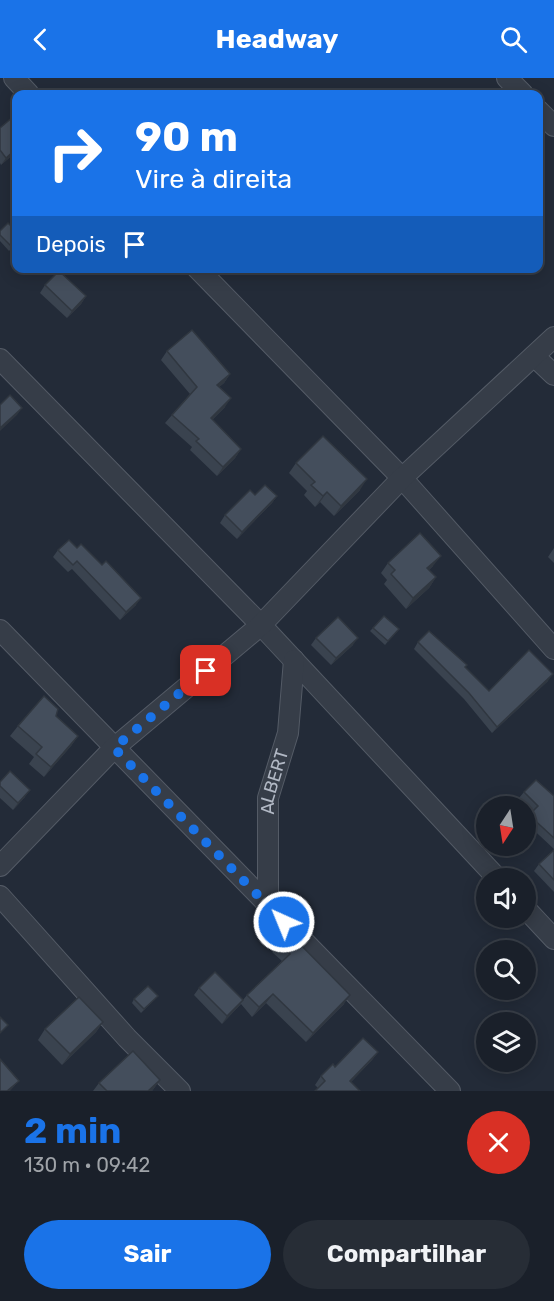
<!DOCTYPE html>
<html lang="pt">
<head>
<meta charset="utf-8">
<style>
	:root { --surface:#1a202a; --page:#272d36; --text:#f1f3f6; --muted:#9fa3a8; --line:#383e47; --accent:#1a73e8 }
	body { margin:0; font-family:Rubik,sans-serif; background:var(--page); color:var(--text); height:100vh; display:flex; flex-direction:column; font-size:22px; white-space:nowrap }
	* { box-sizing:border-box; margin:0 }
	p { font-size:20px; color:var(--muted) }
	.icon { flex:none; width:33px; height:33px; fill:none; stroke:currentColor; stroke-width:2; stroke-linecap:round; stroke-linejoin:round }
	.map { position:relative; height:1013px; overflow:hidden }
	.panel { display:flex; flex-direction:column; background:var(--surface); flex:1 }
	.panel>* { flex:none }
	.hud { position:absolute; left:12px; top:12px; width:531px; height:183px; border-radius:12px; box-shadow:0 3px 15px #0003,0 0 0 2px var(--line); background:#1a73e8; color:#fff; overflow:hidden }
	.needle { width:39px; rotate:192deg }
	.buttons { position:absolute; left:476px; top:718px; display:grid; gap:12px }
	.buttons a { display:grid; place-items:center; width:60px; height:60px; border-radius:50%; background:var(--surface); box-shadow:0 3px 15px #0003,0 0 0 2px var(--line); font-size:30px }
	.pin { position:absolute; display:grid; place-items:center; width:51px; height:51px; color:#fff; margin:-26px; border-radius:12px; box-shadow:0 3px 9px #0006 }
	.me { position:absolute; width:66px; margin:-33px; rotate:316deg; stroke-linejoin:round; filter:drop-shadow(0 0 4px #0008) }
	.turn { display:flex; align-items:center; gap:21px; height:126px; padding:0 24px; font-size:27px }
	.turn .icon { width:78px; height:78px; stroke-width:2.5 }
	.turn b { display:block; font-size:42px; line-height:51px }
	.then { display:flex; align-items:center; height:57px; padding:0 24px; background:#0003; gap:12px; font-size:22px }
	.round { display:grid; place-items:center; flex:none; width:63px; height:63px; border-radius:32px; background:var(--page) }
	.overview { display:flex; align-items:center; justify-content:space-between; height:102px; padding:0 24px }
	h1 { font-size:36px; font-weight:700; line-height:45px; color:var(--accent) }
	.action { display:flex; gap:12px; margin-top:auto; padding:12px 24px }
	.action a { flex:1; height:69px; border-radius:36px; background:var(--accent); color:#fff; font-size:24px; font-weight:700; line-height:69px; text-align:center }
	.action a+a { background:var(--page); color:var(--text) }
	header { display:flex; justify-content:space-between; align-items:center; height:78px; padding:0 24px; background:var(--accent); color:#fff; font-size:27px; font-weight:700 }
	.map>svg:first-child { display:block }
</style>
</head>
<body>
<header><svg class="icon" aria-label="back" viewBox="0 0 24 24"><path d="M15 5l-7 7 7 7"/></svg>Headway<svg class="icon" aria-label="search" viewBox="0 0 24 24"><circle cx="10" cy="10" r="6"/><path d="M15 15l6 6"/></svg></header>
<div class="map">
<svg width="554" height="1013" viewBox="0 0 554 1013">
	<rect width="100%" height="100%" fill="#232b38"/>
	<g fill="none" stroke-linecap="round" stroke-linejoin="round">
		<defs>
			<g id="minor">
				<path d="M 14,0 L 29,16"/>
				<path d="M 507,0 L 523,16"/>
				<path d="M 538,32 L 554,48"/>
				<path d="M 197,190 L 402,400 L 554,571"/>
				<path d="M 534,278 L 554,297"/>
				<path d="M 0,281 L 261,547 L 498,801"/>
				<path d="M 0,552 L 450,1013"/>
				<path d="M 0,788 L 114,670 L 261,547 L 402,400 L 554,259"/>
				<path d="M 0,818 L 127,960 L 180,1013"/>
				<path id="s1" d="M 268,827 L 268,720 L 288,655 L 294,582"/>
				<path d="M 525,830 L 554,861"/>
			</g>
		</defs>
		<use href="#minor" stroke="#545b66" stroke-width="22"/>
		<use href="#minor" stroke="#363d48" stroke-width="20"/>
	</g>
	<g fill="#3a434f">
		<path d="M 16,41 L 16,74 L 1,87 L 0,85 L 0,50 Z"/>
		<path d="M 0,153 L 16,153 L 16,166 L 9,173 L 0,163 Z"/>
		<path d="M 45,207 L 86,218 L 81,226 L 67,240 L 40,215 Z"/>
		<path d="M 167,273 L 230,296 L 224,305 L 219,309 L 225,329 L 212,342 L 241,371 L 235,380 L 217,398 L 190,372 L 192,369 L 165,345 L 172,337 L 190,316 L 161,282 Z"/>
		<path d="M 296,385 L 360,412 L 334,438 L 320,424 L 315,429 L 304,417 L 307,413 L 289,395 Z"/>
		<path d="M 255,417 L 277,418 L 272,425 L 237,461 L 220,445 L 225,437 Z"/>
		<path d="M 77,470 L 136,527 L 120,542 L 72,491 L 68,494 L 53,479 L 58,472 Z"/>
		<path d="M 554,470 L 554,485 L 548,479 Z"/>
		<path d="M 388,485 L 433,488 L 429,492 L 436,499 L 429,510 L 406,531 L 384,506 L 387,502 L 381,495 Z"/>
		<path d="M 373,550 L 396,554 L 385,567 L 370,553 Z"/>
		<path d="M 316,560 L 353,567 L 331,587 L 311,567 Z"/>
		<path d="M 418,564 L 465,589 L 489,613 L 548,603 L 492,655 L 464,621 L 414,571 Z"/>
		<path d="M 56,638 L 78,658 L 71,668 L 44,699 L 29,686 L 34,679 L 10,658 L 18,648 Z"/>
		<path d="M 0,704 L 25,719 L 13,732 L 0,720 Z"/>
		<path d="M 524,714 L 554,718 L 554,771 L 525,744 L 532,734 L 519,720 Z"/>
		<path d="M 554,772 L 554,814 L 534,793 L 539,786 Z"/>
		<path d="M 279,865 L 344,926 L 306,964 L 266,925 L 252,939 L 241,926 L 222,946 L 194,917 L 199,910 L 243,922 L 247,917 L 282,883 L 272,874 Z"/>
		<path d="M 158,918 L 141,935 L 132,925 L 134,921 Z"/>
		<path d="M 103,944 L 96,954 L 62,987 L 38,962 L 45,951 Z"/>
		<path d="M 378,974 L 372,982 L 351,1004 L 318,1010 L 315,1007 L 321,998 L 335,989 Z"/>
		<path d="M 160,1002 L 152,1013 L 93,1013 L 99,1005 Z"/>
	</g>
	<g fill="#303740">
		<path d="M 16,71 L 16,74 L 1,87 L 6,80 Z"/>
		<path d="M 86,218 L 81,226 L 67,240 L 72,233 Z"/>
		<path d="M 230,296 L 224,305 L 211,316 L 217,307 Z"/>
		<path d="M 231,320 L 225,329 L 205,349 L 211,340 Z"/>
		<path d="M 22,330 L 17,337 L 0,353 L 0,350 Z"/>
		<path d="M 241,371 L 235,380 L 217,398 L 223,389 Z"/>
		<path d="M 367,401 L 360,412 L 334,438 L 341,428 Z"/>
		<path d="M 327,414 L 320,424 L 315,429 L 323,418 Z"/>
		<path d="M 277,418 L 272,425 L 237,461 L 242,454 Z"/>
		<path d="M 441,478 L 433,488 L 420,500 L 427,490 Z"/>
		<path d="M 436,499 L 429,510 L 406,531 L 413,520 Z"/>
		<path d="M 141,520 L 136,527 L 120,542 L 126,534 Z"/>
		<path d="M 358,560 L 353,567 L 331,587 L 336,580 Z"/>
		<path d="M 553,596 L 548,603 L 492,655 L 497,649 Z"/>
		<path d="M 78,658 L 71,668 L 44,699 L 51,689 Z"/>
		<path d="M 30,712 L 25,719 L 13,732 L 18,725 Z"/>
		<path d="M 273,916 L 266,925 L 252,939 L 259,929 Z"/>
		<path d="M 350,917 L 344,926 L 306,964 L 313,955 Z"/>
		<path d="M 243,922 L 238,929 L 222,946 L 227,938 Z"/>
		<path d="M 103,944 L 96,954 L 62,987 L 70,976 Z"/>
		<path d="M 378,974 L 372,982 L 344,1011 L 350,1003 Z"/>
		<path d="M 160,1002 L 152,1013 L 148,1013 Z"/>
		<path d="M 19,1003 L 10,1013 L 7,1013 Z"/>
	</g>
	<g fill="#444e5c" stroke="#303740" stroke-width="1.5">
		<path d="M 14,38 L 16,41 L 16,71 L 6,80 L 0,72 L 0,50 Z"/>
		<path d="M 8,145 L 16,153 L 16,164 L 12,169 L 0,157 L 0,153 Z"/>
		<path d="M 59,193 L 86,218 L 72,233 L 45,207 Z"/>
		<path d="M 192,252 L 230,296 L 217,307 L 231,320 L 211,340 L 241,371 L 223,389 L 196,363 L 199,361 L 172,337 L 197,309 L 167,273 Z"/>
		<path d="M 10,317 L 22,330 L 0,350 L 0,327 Z"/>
		<path d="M 323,358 L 367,401 L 341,428 L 327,414 L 323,418 L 311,407 L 315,404 L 296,385 Z"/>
		<path d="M 265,407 L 277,418 L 242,454 L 225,437 L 250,412 L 255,417 Z"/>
		<path d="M 420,455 L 441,478 L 427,490 L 436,499 L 413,520 L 391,496 L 395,492 L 388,485 Z"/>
		<path d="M 69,462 L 77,470 L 81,466 L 102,487 L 106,483 L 141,520 L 126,534 L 77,483 L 73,487 L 58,472 Z"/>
		<path d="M 384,538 L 399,551 L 388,563 L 373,550 Z"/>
		<path d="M 338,539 L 358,560 L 336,580 L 316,560 Z"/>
		<path d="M 429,553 L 467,587 L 465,589 L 489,613 L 529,572 L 553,596 L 497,649 L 469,615 L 418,564 Z"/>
		<path d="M 44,618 L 58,631 L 56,638 L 78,658 L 51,689 L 36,676 L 42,669 L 18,648 Z"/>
		<path d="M 10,693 L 30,712 L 18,725 L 0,708 L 0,704 Z"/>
		<path d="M 536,702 L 554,718 L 554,760 L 529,737 L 538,728 L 524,714 Z"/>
		<path d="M 554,772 L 554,802 L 539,786 Z"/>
		<path d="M 289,855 L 350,917 L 313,955 L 273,916 L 259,929 L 247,917 L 290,876 L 279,865 Z"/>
		<path d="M 215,894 L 243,922 L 227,938 L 199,910 Z"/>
		<path d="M 148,908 L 158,918 L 144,931 L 134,921 Z"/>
		<path d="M 79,919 L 103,944 L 70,976 L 45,951 Z"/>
		<path d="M 0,939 L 8,947 L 0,955 Z"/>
		<path d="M 363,960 L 378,974 L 350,1003 L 360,1013 L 315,1013 L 325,1003 L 321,998 L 333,986 L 335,989 Z"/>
		<path d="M 133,973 L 160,1002 L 148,1013 L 107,1013 L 99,1005 Z"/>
		<path d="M 0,981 L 19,1003 L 7,1013 L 0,1013 Z"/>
	</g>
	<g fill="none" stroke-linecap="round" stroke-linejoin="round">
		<path stroke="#1a73e8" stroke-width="10" stroke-dasharray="0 18" d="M 206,593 L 114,670 L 284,844"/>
	</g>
	<g text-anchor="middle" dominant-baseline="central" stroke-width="4.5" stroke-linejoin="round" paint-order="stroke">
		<g font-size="18" fill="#b1b8c4" stroke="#1c222d">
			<text stroke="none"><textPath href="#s1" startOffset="124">ALBERT</textPath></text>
		</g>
	</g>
</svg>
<div class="buttons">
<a><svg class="needle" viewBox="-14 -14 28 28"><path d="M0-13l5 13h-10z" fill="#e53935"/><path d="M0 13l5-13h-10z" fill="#9fa3a8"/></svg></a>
<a><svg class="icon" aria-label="sound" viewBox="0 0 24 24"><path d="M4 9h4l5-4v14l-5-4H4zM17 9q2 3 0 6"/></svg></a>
<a><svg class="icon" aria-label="search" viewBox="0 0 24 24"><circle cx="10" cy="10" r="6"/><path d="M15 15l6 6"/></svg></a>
<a><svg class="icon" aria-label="layers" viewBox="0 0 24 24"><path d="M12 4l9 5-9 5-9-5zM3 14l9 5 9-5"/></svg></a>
</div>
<div class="pin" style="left:206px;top:593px;background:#d93025"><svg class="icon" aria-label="arrive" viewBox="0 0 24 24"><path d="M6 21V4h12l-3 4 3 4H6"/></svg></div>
<svg class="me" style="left:284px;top:844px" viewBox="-20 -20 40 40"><circle r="17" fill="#1a73e8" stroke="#fff" stroke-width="3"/><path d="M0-11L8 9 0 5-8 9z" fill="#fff"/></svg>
<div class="hud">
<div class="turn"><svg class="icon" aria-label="right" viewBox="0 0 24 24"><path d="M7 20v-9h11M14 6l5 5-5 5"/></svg><div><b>90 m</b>Vire à direita</div></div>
<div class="then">Depois<svg class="icon" aria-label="arrive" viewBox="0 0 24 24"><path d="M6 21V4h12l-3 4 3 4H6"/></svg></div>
</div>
</div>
<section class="panel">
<div class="overview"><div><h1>2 min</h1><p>130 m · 09:42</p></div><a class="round" style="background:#d93025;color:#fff"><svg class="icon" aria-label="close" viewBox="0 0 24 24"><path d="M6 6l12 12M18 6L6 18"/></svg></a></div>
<div class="action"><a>Sair</a><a>Compartilhar</a></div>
</section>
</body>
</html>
